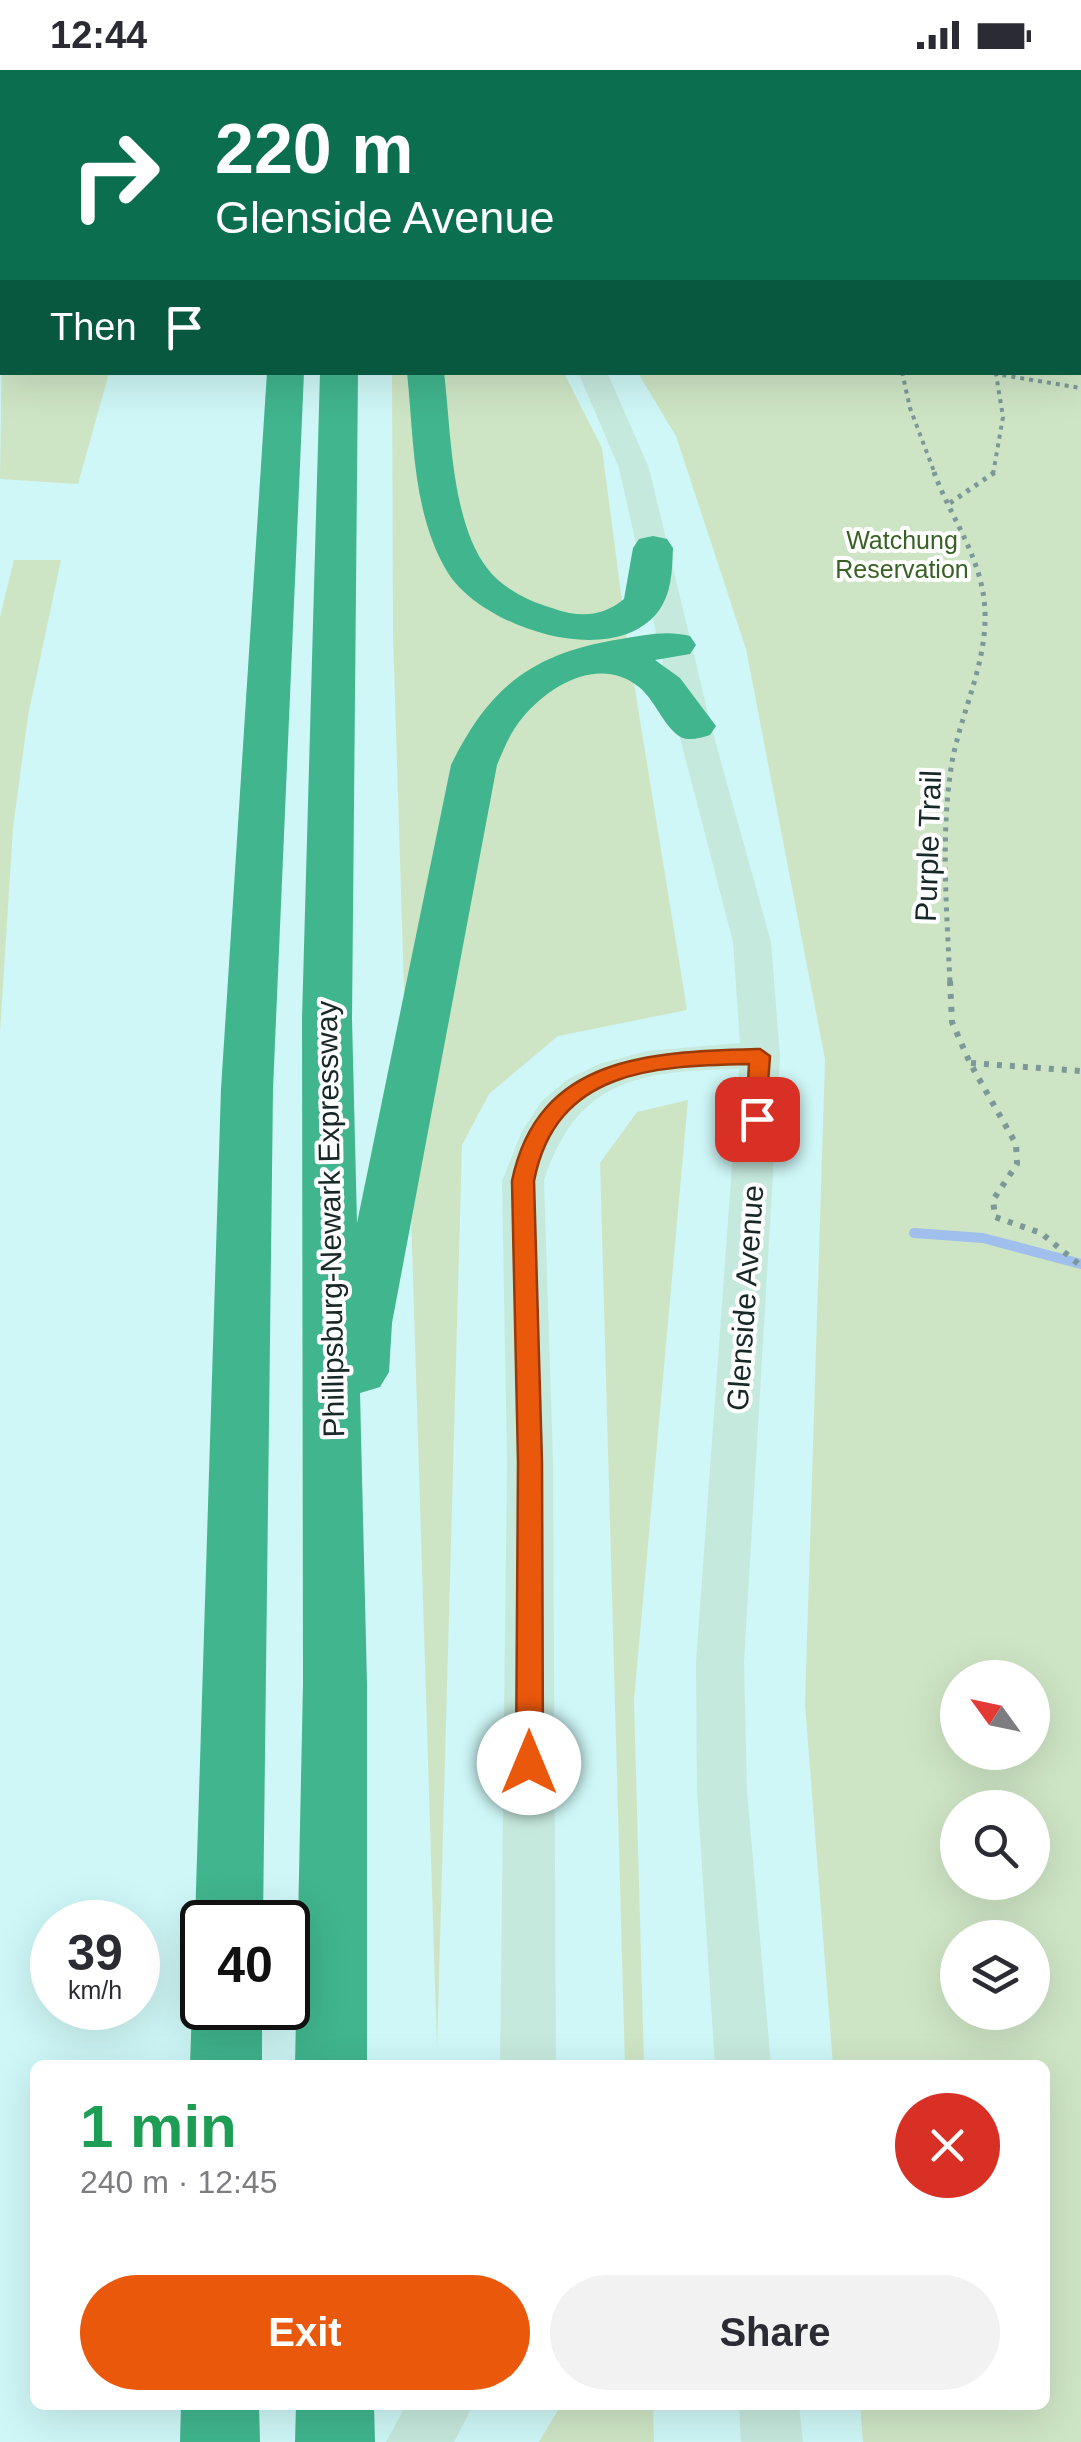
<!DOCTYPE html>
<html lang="en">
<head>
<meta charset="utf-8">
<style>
	:root { --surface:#fff; --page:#f2f2f3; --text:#2b2b33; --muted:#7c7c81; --accent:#ea580c }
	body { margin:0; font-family:Arial,sans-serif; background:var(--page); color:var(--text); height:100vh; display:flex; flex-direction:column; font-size:38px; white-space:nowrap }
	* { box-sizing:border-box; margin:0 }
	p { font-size:32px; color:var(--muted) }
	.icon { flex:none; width:55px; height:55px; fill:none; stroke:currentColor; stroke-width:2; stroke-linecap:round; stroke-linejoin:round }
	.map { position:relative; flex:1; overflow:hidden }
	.side { position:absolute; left:30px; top:1990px; width:1020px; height:350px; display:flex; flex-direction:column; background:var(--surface); border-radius:15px; box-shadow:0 10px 40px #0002 }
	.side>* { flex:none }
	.top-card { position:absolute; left:0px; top:0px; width:1082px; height:305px; box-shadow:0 10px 40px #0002; background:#0b6e4f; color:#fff; overflow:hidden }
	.needle { width:65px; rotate:303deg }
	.controls { position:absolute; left:940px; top:1590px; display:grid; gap:20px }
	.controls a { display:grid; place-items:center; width:110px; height:110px; border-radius:50%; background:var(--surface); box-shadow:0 10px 40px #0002; font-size:50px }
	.speed { position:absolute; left:30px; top:1830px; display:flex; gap:20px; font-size:50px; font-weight:700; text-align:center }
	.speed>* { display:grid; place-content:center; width:130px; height:130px; border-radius:50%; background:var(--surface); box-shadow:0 10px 40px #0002; line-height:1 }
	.speed small { font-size:25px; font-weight:400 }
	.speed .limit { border:5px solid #111; border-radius:15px; background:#fff; color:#111 }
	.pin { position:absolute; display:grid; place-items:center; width:85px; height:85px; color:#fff; margin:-42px; border-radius:20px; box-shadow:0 5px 15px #0006 }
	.me { position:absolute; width:110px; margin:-55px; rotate:0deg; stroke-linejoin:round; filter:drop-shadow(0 0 8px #0008) }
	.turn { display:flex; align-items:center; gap:35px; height:210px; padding:0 50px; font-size:45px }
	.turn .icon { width:130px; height:130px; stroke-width:2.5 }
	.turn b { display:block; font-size:70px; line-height:85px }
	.then { display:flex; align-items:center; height:95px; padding:0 50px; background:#0003; gap:20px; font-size:38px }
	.round { display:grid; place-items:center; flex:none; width:105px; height:105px; border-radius:52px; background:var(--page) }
	.head { display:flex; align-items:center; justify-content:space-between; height:170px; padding:0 50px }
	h1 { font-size:60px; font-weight:700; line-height:75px; color:#1e9e55 }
	.cta { display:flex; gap:20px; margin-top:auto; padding:20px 50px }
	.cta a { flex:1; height:115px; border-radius:60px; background:var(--accent); color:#fff; font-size:40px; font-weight:700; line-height:115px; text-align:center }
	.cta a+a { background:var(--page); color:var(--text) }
	.status { display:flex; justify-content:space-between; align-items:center; height:70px; padding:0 50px; background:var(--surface); direction:ltr }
	.status svg { height:28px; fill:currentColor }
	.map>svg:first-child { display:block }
</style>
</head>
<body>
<div class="status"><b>12:44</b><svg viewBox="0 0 49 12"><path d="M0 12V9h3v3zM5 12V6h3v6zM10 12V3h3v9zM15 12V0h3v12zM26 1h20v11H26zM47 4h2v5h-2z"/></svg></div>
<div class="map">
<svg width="1081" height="2372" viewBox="0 0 1081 2372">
	<rect width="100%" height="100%" fill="#cff7f7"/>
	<g fill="#cee5c5" fill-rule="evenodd">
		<path d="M 469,0 L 1081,0 L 1081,2372 L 863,2372 L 860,2335 L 1045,2335 L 1045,1995 L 833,1995 L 805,1634 L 825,989 L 746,579 L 676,366 L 638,303 L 1080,302 L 1080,2 ZM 958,1608 L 1032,1608 L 1032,1682 L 958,1682 ZM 958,1738 L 1032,1738 L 1032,1812 L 958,1812 ZM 958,1868 L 1032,1868 L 1032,1942 L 958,1942 Z"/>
		<path d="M 2,269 L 2,302 L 109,303 L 78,414 L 0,409 Z"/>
		<path d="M 392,303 L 564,303 L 602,378 L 627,570 L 687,940 L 558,966 L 489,1024 L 462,1075 L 437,1980 L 393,565 Z"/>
		<path d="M 14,490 L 61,490 L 28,646 L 13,758 L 0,962 L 0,547 Z"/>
		<path d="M 688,1030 L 634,1630 L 644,1995 L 625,1995 L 600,1093 L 637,1042 Z"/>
		<path d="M 561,2335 L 653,2335 L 654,2372 L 539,2372 Z"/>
	</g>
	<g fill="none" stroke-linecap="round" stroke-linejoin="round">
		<path stroke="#a0bfec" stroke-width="10" d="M 914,1163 L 983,1168 L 1081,1194"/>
		<g stroke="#7c9898" stroke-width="4" stroke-dasharray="4 5" stroke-linecap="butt">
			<path d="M 902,302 L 910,338 L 935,404"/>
			<path d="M 961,302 L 997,303"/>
			<path d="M 993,404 L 1003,347 L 996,304 L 1081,318"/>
		</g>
		<g stroke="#7c9898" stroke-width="5" stroke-dasharray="4 6" stroke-linecap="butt">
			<path d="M 934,402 C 949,444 978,482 984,529 C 991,586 962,638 952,692 C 940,765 947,841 950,914"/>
			<path d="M 950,433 L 995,402"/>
		</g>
		<g stroke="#7c9898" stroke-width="6" stroke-dasharray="5 8" stroke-linecap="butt">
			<path d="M 950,911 L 952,952 L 970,993 L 1016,1074 L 1017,1094 L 993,1130 L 995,1147 L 1041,1163 L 1081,1196"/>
			<path d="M 971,993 L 1081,1001"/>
		</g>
		<g fill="#c6e9dd" fill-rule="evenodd">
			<rect x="430" y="0" width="24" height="2"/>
			<path d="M 578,302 L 607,302 L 649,398 L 711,656 L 771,872 L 780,986 L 744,1592 L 747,1721 L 771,1995 L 715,1995 L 697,1721 L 696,1592 L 739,999 C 641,1001 577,1008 544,1111 L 553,1391 L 556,1995 L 500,1995 L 507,1391 L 502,1111 L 522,1061 L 542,1031 L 568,1009 L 599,994 L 647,981 L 740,973 L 733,872 L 677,656 L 619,398 Z"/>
			<path d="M 406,2335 L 473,2335 L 454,2372 L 386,2372 Z"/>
			<path d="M 739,2335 L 799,2335 L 803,2372 L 741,2372 Z"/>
		</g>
		<g fill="#40b58e" fill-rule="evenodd">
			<rect x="287" y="0" width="30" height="2"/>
			<path d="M 364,0 L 394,0 L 395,2 L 365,2 Z"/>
			<path d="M 267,302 L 304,302 L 273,1019 L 263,1852 L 202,1852 L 202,1869 L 195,1852 L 221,1019 Z"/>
			<path d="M 320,302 L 358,302 L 352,949 L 357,1153 L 451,695 C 490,615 534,583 621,569 C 644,565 667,560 690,566 L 696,575 L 690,584 L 655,590 L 680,608 L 716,656 L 710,665 C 700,668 688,672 679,666 C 663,655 655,630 639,617 C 600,586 551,614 523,647 C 511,661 504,678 497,695 L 392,1253 L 389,1302 L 380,1317 L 360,1323 L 367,1614 L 367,1995 L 295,1995 L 303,1614 L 302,949 Z"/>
			<path d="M 407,302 L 444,302 C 451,360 451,451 487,498 C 502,518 528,531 552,538 C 579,548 602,547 624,529 L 633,478 L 639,469 L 653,466 L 667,469 L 673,478 C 672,501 672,524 657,543 C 610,600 482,557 448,503 C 412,444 414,369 407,302 Z"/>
			<path d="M 202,1915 L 202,1938 L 262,1938 L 262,1995 L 190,1995 L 192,1938 Z"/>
			<path d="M 181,2335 L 259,2335 L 260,2372 L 180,2372 Z"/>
			<path d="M 296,2335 L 374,2335 L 375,2372 L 295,2372 Z"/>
		</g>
	</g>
	<path fill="#ea580c" stroke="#983908" stroke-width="2.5" d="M 760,979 L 770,986 L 765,1054 L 749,1054 L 746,1049 L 749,994 C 654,996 556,999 534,1111 L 542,1392 L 543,1693 L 539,1701 L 529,1705 L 520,1701 L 516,1693 L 518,1392 L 512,1111 C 538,984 653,982 760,979 Z"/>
	<g text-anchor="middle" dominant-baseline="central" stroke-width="8" stroke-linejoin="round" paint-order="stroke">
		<g font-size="25" fill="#386124" stroke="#fff">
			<text x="902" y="470">Watchung<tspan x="902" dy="29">Reservation</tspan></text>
		</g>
		<g font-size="30" fill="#182727" stroke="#fff">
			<text transform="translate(928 776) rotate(-88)">Purple Trail</text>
			<text transform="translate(330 1149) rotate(-91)">Phillipsburg-Newark Expressway</text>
			<text transform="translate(745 1228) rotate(-86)">Glenside Avenue</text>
		</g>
	</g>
</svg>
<div class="controls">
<a><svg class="needle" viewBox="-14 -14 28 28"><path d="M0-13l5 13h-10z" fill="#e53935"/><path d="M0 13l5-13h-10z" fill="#7c7c81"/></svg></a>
<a><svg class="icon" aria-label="search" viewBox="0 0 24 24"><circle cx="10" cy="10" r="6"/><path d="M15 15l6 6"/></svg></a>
<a><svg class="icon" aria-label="layers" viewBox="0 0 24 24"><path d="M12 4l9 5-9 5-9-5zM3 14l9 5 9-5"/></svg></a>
</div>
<div class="speed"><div>39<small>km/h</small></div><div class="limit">40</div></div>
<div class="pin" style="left:757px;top:1049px;background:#d93025"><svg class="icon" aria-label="arrive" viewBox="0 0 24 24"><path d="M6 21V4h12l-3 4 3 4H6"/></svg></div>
<svg class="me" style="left:529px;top:1693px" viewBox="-20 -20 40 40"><circle r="19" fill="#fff"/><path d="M0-13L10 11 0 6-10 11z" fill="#ea580c"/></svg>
<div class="top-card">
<div class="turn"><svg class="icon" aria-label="right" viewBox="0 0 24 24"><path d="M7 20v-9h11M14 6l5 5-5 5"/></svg><div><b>220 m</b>Glenside Avenue</div></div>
<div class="then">Then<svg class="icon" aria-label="arrive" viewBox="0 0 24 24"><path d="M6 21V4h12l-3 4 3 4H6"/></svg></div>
</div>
<section class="side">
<div class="head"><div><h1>1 min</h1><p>240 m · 12:45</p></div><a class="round" style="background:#d93025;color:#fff"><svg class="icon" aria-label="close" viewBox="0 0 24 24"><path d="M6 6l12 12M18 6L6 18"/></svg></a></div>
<div class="cta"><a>Exit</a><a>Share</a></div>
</section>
</div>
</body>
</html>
